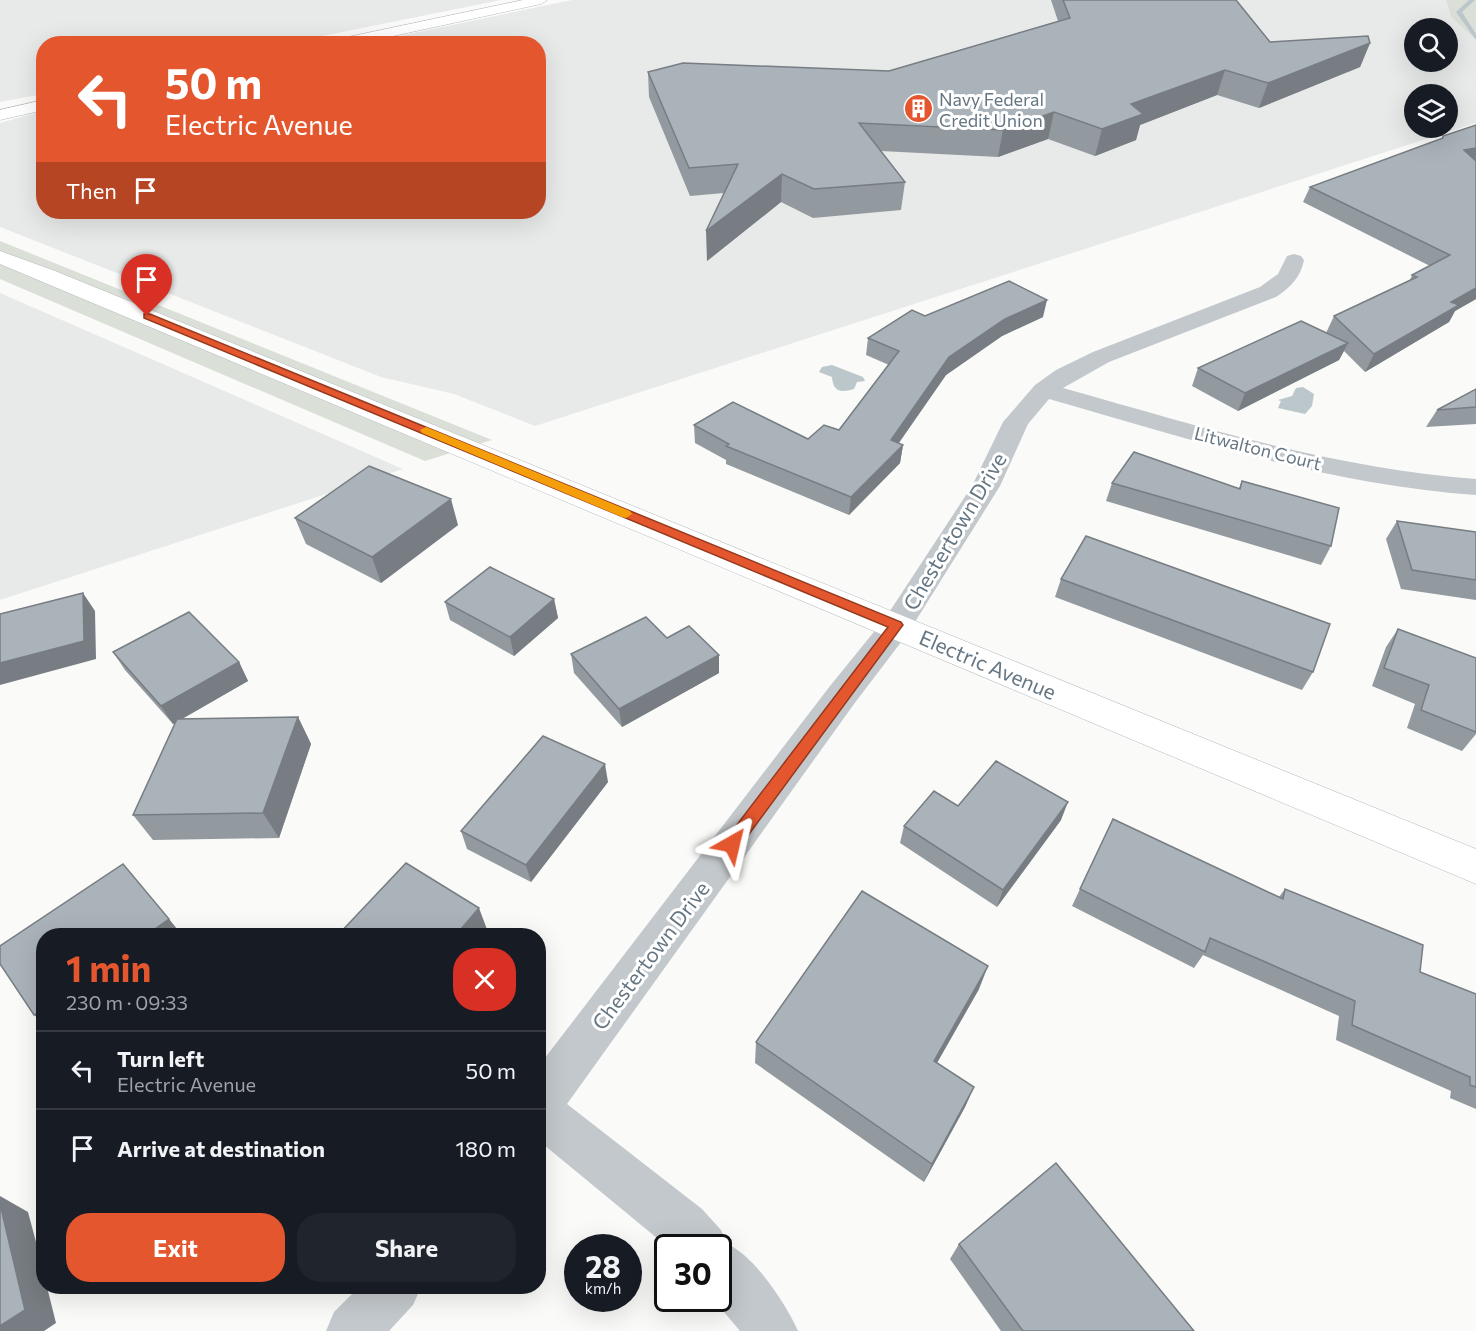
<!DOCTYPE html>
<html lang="en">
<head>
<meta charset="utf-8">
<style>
	:root { --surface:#171b24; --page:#20242c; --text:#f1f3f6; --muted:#9ea1a6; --line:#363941; --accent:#e4572e }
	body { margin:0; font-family:Commissioner,sans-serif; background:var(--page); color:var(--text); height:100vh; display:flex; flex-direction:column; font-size:22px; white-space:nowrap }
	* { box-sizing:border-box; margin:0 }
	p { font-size:20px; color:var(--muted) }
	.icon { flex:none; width:33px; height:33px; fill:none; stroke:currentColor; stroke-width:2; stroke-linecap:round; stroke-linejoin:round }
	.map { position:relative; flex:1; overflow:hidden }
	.side { position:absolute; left:36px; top:928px; width:510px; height:366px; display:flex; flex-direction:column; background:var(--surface); border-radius:24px; box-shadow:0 6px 24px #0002 }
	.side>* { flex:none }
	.banner { position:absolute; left:36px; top:36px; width:510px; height:183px; border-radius:24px; box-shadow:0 6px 24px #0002; background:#e4572e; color:#fff; overflow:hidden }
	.controls { position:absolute; left:1404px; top:18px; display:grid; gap:12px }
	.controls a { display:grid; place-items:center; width:54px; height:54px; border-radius:50%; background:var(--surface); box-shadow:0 6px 24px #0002; font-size:30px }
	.speed { position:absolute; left:564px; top:1234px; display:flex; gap:12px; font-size:30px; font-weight:700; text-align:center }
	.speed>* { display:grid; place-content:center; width:78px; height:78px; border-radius:50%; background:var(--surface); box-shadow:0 6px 24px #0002; line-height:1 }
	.speed small { font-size:15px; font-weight:400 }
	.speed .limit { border:3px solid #111; border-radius:9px; background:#fff; color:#111 }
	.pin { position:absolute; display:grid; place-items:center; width:51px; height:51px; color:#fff; margin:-62px -26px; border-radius:50% 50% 50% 0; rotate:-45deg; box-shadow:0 0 6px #0007 }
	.pin .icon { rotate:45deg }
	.me { position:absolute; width:66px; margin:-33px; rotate:37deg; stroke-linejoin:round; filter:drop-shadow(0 0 4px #0008) }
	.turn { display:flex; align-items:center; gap:21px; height:126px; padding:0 30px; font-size:27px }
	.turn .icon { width:78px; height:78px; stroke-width:2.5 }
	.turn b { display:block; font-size:42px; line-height:51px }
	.then { display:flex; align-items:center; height:57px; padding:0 30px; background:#0003; gap:12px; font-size:22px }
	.round { display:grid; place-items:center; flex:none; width:63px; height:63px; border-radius:24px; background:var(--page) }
	.head { display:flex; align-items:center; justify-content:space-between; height:102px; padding:0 30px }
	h1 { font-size:36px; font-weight:700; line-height:45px; color:var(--accent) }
	.action { display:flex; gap:12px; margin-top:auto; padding:12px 30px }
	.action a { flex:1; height:69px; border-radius:24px; background:var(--accent); color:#fff; font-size:24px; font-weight:700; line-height:69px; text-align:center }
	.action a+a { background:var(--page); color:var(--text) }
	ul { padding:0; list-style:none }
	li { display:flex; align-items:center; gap:18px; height:78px; padding:0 30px; border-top:2px solid var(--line) }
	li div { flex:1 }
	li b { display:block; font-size:22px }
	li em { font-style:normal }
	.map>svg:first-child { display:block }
</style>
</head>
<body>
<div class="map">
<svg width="1476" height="1331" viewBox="0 0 1476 1331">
	<rect width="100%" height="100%" fill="#fafaf8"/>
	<g fill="#e8e9e9" fill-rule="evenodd">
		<path d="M 0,0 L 501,0 L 288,43 L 44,44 L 43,94 L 0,102 Z"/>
		<path d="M 572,0 L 1446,0 L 1451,17 L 1476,40 L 1476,123 L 535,426 L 454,394 L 381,377 L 0,227 L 0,123 L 43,111 L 44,212 L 538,212 L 538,44 L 365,43 ZM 1414,28 L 1448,28 L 1448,62 L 1414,62 ZM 1414,94 L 1448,94 L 1448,128 L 1414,128 Z"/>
		<path d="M 0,293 L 403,469 L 0,600 Z"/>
	</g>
	<g fill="#dadfd7">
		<path d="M 1446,0 L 1476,0 L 1476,40 L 1451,17 Z"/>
		<path d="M 0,241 L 492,440 L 425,461 L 0,279 Z"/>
	</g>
	<g fill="#bbc7cb">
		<path d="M 832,365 L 863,377 L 865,381 L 857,382 L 854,389 C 841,393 833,392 832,377 L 819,372 L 822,367 Z"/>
		<path d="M 1303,387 L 1314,394 L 1312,406 L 1305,414 L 1278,408 L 1281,401 L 1278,400 L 1292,396 L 1296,388 Z"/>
	</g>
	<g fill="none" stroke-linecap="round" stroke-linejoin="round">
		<path fill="#bbc7cb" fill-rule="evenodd" d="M 1469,0 L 1475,0 L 1462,12 L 1476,34 L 1476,40 L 1456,12 Z"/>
		<defs>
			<g id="secondary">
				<path d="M 523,0 L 547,0 L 541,4 L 356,44 L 327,44 L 334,40 Z"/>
				<path d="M 44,100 L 44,110 L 0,120 L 0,110 Z"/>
				<path d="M 0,251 L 55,271 L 1476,849 L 1476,884 L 0,264 Z"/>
			</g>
		</defs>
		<use href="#secondary" stroke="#b3babf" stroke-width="1"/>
		<g fill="#c3c8cc" fill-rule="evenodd">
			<path d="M 1294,254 L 1301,256 L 1304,260 C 1301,277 1290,288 1276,297 L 1109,362 L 1063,388 C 1198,426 1336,469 1476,479 L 1476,495 C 1335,486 1185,438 1049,399 L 1028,424 L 1000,486 L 908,633 L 854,704 L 567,1104 L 702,1209 L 721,1230 L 727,1244 C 754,1255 786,1304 798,1331 L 740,1331 L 713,1299 L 718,1299 L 718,1248 L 669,1248 L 538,1140 L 538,1067 L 830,686 L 886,617 L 972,486 L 1003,422 L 1035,385 L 1056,370 L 1093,352 L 1260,287 L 1278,274 L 1287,256 Z"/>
			<path d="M 359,1287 L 421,1287 L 413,1305 L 389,1331 L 326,1331 L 334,1312 Z"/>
		</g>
		<use href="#secondary" fill="#fff" fill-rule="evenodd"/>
	</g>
	<g fill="#929a9f">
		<path d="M 1051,0 L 1236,0 L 1270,42 L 1370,43 L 1360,67 L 1259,108 L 1217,95 L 1140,125 L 1136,140 L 1095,156 L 1048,139 L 998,157 L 881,151 L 905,182 L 901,210 L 813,218 L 781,202 L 707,261 L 724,193 L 690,196 L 649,97 L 648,72 L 889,71 L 1058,21 Z"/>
		<path d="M 1476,125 L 1476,299 L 1455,311 L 1449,322 L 1365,372 L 1344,351 L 1339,360 L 1238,411 L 1192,386 L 1198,368 L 1326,333 L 1334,316 L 1410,280 L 1412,275 L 1430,266 L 1303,202 L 1310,187 L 1441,139 L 1443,136 Z"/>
		<path d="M 925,316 L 1043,317 L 1002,336 L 946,375 L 899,443 L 903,445 L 900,463 L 849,515 L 726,464 L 726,460 L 695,443 L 694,425 L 808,439 L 839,430 L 889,365 L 866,355 L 868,338 Z"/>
		<path d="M 1476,389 L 1476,424 L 1426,427 L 1437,410 Z"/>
		<path d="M 1242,481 L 1331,546 L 1321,565 L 1106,501 L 1112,483 L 1239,488 Z"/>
		<path d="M 295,518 L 458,525 L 381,583 L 306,544 Z"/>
		<path d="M 1397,521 L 1476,532 L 1476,600 L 1401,589 L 1386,539 Z"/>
		<path d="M 1061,579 L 1313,672 L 1302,690 L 1055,597 Z"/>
		<path d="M 554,599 L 558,618 L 514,656 L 450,620 L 445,602 Z"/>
		<path d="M 1398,629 L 1476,658 L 1476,734 L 1462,751 L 1407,728 L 1415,704 L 1372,686 L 1386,647 Z"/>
		<path d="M 667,638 L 719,673 L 622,727 L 574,673 L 571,654 Z"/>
		<path d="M 113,652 L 239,662 L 248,681 L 182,719 L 298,717 L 311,744 L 279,838 L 153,840 L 133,815 L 175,723 L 173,724 L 125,670 Z"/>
		<path d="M 608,782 L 531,882 L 467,849 L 461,831 Z"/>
		<path d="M 958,806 L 1061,820 L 997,907 L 900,843 L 904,826 Z"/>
		<path d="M 1113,819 L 1279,897 L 1285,889 L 1420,972 L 1476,994 L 1476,1109 L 1450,1098 L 1451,1091 L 1336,1040 L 1339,1016 L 1203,955 L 1194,968 L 1072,906 Z"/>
		<path d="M 979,989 L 937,1063 L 974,1087 L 965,1107 L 924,1182 L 755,1063 L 756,1042 Z"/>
		<path d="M 959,1244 L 1194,1331 L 1001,1331 L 950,1259 Z"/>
	</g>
	<g fill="#777d82">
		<path d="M 1370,43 L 1360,67 L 1259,108 L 1268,83 Z"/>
		<path d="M 1225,70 L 1217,95 L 1140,125 L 1136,140 L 1095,156 L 1102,129 L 1131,104 Z"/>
		<path d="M 1054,112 L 1048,139 L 998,157 L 1003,130 Z"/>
		<path d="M 1476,148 L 1476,162 L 1464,150 Z"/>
		<path d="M 782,174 L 781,202 L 707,261 L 706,231 Z"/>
		<path d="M 1476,288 L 1476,299 L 1455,311 L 1449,322 L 1365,372 L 1374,354 L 1451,302 Z"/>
		<path d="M 1047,300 L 1043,317 L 1002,336 L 946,375 L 888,458 L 891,440 L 949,357 L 1005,319 Z"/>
		<path d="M 1348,343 L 1339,360 L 1238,411 L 1245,393 Z"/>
		<path d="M 903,445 L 900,463 L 849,515 L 851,497 Z"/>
		<path d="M 451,499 L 458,525 L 381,583 L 372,557 Z"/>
		<path d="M 83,593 L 95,611 L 96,659 L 0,685 L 0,663 Z"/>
		<path d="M 554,599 L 558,618 L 514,656 L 510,637 Z"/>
		<path d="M 719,655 L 719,673 L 622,727 L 619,709 Z"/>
		<path d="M 239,662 L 248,681 L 173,724 L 161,706 Z"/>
		<path d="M 298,717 L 311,744 L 279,838 L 263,813 Z"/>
		<path d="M 605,764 L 608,782 L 531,882 L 526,865 Z"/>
		<path d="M 1068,802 L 1061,820 L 997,907 L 1003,890 Z"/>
		<path d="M 479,908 L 488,932 L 485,936 L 455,936 Z"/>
		<path d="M 169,919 L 182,935 L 145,936 Z"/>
		<path d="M 988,966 L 979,989 L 926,1082 L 934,1061 Z"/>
		<path d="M 44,1008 L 44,1023 L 34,1015 Z"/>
		<path d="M 974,1087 L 965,1107 L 924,1182 L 932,1164 Z"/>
		<path d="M 0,1196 L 28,1212 L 44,1272 L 44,1287 L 47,1287 L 56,1323 L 44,1331 L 0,1331 Z"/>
	</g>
	<g fill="#aab3b9" stroke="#777d82" stroke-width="1.5">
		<path d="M 1063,0 L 1236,0 L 1270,42 L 1368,36 L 1370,43 L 1268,83 L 1225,70 L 1131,104 L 1143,114 L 1102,129 L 1054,112 L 1003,130 L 859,123 L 905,182 L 814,189 L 782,174 L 706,231 L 738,164 L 689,168 L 648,72 L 683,63 L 889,71 L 1070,18 Z"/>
		<path d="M 1476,125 L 1476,148 L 1464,150 L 1476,161 L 1476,288 L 1451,302 L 1459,305 L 1374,354 L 1334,316 L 1417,277 L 1412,275 L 1450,255 L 1310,187 L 1443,138 L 1443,136 Z"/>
		<path d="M 1009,281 L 1047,300 L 1005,319 L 949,357 L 891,440 L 903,445 L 851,497 L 726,446 L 729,444 L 694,425 L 733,402 L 808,439 L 824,425 L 839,430 L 899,351 L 868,338 L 912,310 L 925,316 Z"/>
		<path d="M 1301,321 L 1348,343 L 1245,393 L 1198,368 Z"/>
		<path d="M 1476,389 L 1476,407 L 1437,410 Z"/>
		<path d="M 1134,452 L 1240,489 L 1242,481 L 1339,508 L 1331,546 L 1112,483 Z"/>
		<path d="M 369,466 L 451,499 L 372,557 L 295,518 Z"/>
		<path d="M 1397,521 L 1476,532 L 1476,580 L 1412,570 Z"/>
		<path d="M 1086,536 L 1330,624 L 1313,672 L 1061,579 Z"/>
		<path d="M 490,567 L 554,599 L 510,637 L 445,602 Z"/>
		<path d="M 83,593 L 84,641 L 0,663 L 0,614 Z"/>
		<path d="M 189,612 L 239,662 L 161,706 L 113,652 Z"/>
		<path d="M 646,617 L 667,638 L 689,626 L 719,655 L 619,709 L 571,654 Z"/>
		<path d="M 1398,629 L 1476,658 L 1476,732 L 1421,710 L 1429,685 L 1384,668 Z"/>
		<path d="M 298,717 L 263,813 L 133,815 L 177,719 Z"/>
		<path d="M 543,736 L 605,764 L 526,865 L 461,831 Z"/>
		<path d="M 996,761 L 1068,802 L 1003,890 L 904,826 L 934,791 L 958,806 Z"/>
		<path d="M 1113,819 L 1283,899 L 1285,889 L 1423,945 L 1420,972 L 1476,994 L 1476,1087 L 1470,1085 L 1470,1077 L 1352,1025 L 1355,1001 L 1210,938 L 1205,952 L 1080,889 Z"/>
		<path d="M 406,863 L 479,908 L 455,936 L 337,936 Z"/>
		<path d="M 123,864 L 169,919 L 145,936 L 44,936 L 44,1008 L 34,1015 L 0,964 L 0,946 Z"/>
		<path d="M 862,891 L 988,966 L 934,1061 L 974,1087 L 932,1164 L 756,1042 Z"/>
		<path d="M 1056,1163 L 1194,1331 L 1023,1331 L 959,1244 Z"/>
		<path d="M 0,1204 L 25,1310 L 0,1326 Z"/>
	</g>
	<path fill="#e4572e" stroke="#94391e" stroke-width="1.5" d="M 144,314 L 150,314 L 901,622 L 903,625 L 738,849 L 732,851 L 726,849 L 724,844 L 726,839 L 888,627 L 144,318 Z"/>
	<path fill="#f59e0b" d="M 426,427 L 630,511 L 632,514 L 626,518 L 622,517 L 422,433 L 420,430 Z"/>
	<defs>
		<symbol id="building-disc" viewBox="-11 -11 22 22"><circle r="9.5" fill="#e4572e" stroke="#fff"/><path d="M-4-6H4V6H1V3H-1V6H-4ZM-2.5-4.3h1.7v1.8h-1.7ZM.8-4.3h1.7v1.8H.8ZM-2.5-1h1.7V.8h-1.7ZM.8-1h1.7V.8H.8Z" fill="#fff"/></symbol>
	</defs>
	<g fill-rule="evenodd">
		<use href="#building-disc" x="902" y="92" width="33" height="33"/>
	</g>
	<g text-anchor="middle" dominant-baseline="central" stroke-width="6" stroke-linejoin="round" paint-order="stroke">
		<g font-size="18" fill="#657683" stroke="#fff" text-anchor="start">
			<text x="939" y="99">Navy Federal<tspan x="939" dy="21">Credit Union</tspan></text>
		</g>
		<g font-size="18" fill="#657683" stroke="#fff">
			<text transform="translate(1258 448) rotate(14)">Litwalton Court</text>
		</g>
		<g font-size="21" fill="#657683" stroke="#fff">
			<text transform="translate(954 531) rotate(-59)">Chestertown Drive</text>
			<text transform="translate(988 664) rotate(23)">Electric Avenue</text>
			<text transform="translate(650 955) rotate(-53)">Chestertown Drive</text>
		</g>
	</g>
</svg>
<div class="controls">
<a><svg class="icon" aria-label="search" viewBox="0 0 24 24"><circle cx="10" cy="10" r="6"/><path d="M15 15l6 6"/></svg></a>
<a><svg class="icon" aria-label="layers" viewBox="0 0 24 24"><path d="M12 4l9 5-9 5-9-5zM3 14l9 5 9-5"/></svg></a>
</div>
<div class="speed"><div>28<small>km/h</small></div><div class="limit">30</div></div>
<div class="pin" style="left:147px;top:316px;background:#d93025"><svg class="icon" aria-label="arrive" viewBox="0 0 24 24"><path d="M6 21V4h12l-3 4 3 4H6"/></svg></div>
<svg class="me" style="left:732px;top:844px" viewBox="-20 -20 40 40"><path d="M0-17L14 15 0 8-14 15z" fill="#e4572e" stroke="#fff" stroke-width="4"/></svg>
<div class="banner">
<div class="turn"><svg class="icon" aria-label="left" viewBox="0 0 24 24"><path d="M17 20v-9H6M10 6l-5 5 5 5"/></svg><div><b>50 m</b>Electric Avenue</div></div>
<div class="then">Then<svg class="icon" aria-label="arrive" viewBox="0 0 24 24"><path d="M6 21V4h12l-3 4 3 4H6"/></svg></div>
</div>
<section class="side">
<div class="head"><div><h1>1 min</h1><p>230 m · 09:33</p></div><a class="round" style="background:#d93025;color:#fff"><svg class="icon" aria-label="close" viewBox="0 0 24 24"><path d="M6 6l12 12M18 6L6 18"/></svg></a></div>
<ul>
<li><svg class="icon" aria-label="left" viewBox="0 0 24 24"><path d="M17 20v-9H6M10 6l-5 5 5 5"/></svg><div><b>Turn left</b><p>Electric Avenue</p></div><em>50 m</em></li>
<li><svg class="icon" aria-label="arrive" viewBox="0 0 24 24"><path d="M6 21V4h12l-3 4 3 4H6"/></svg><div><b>Arrive at destination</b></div><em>180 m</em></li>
</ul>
<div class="action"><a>Exit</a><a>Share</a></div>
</section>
</div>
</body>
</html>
